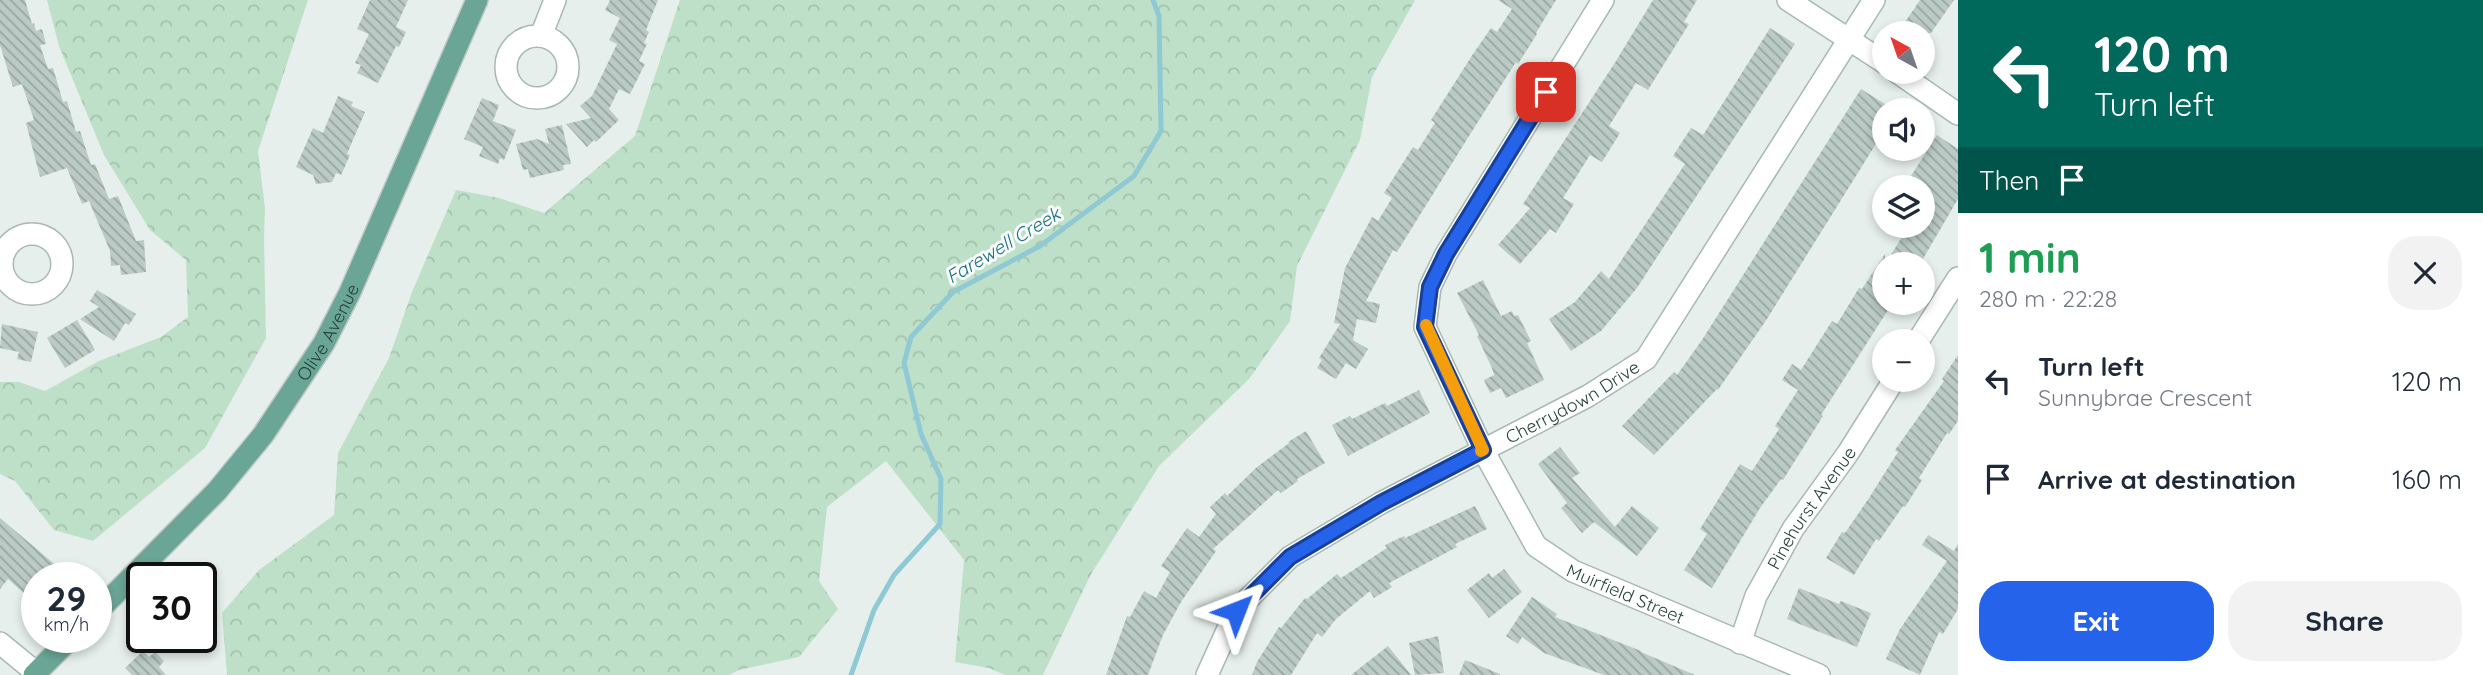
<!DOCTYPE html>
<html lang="en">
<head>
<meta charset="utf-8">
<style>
	:root { --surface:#fff; --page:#f2f2f3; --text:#1f2937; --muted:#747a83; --accent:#2563eb }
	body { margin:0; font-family:Quicksand,sans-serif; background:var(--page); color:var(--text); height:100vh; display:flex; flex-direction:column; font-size:26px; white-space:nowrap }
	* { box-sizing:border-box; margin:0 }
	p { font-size:23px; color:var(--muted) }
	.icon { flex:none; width:38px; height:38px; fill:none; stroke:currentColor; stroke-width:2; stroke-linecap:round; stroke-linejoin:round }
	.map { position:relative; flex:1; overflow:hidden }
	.sheet { display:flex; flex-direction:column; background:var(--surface); width:525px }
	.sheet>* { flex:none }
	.hud { background:#00695c; color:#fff; overflow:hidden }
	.needle { width:46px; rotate:320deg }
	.controls { position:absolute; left:1872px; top:21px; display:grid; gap:14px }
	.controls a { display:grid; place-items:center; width:63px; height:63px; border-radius:50%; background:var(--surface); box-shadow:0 4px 10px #0003; font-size:35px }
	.speed { position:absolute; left:21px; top:562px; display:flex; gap:14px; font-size:35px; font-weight:700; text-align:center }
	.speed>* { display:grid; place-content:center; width:91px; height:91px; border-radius:50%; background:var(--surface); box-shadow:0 4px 10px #0003; line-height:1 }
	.speed small { font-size:18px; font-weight:400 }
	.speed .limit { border:4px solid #111; border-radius:10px; background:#fff; color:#111 }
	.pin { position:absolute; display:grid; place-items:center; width:60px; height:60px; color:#fff; margin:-30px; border-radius:14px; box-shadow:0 4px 10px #0006 }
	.me { position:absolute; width:77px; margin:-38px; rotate:45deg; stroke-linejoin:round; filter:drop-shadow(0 0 5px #0008) }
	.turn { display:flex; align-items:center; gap:24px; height:147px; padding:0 21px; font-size:32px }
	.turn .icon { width:91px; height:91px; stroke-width:2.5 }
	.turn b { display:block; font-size:49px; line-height:60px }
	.then { display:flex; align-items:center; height:66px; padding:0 21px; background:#0003; gap:14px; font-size:26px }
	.round { display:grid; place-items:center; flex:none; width:74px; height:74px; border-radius:28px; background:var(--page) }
	.summary { display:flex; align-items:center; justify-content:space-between; height:119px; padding:0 21px }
	h1 { font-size:42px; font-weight:800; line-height:52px; color:#1e9e55 }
	.primary-button { display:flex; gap:14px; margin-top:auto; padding:14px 21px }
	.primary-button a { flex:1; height:80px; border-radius:28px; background:var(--accent); color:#fff; font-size:28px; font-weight:800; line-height:80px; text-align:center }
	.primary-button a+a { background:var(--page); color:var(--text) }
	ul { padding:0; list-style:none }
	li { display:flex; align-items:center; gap:21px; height:98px; padding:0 21px }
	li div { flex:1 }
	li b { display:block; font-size:26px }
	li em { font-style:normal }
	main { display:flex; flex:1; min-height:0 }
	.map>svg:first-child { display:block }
</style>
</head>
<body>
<main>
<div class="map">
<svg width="1958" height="675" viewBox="0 0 1958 675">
	<defs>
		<pattern id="forest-crowns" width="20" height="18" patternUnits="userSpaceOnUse" patternTransform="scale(1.75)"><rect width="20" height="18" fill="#bfe0c8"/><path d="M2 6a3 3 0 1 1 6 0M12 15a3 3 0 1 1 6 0" fill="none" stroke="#a4c1ad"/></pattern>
		<pattern id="building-back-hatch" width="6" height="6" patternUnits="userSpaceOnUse" patternTransform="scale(1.75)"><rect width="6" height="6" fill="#bbcac4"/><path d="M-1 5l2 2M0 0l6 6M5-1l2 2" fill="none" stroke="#98a6a0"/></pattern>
	</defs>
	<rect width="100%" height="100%" fill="#e6efeb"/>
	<g fill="url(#forest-crowns)">
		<path d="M 47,0 L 308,0 L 258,151 L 265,208 L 264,239 L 266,338 L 205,448 L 93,541 L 54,530 L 15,481 L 0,474 L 0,382 L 19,382 L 45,391 L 99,361 L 161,337 L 188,317 L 186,260 L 150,230 L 104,155 L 59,46 Z"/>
		<path d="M 680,0 L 1415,0 L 1372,77 L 1360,140 L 1297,266 L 1290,321 L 1249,379 L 1159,466 L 1090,576 L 1043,675 L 1005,675 L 989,668 L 955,662 L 964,560 L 886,461 L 827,507 L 819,581 L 838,609 L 799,657 L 739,670 L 729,675 L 227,675 L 222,613 L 259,570 L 334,515 L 338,453 L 389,358 L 412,292 L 456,190 L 499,198 L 544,213 L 635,136 Z"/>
	</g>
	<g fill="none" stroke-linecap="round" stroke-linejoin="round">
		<path stroke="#8ec9d4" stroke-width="5" d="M 851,675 L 874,610 L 894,575 L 940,524 L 941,479 L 921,434 L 904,363 L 911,337 L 953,292 L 1040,246 L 1134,176 L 1161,131 L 1159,16 L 1153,0"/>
	</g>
	<g fill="url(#building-back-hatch)">
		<path d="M 0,0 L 25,0 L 32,24 L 34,23 L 36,31 L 42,29 L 46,44 L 40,45 L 48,69 L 53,68 L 63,102 L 67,101 L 76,132 L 80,131 L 91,165 L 95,164 L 109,199 L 118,196 L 136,241 L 144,240 L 146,272 L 121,275 L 120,265 L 111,266 L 110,251 L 89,201 L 82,204 L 67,168 L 40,177 L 26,123 L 34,120 L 22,84 L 13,87 L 0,45 Z"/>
		<path d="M 370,0 L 408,0 L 396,27 L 406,32 L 399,47 L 396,46 L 378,83 L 357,73 L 361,65 L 355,63 L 369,34 L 357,29 Z"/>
		<path d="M 610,0 L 658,0 L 646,30 L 649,32 L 644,43 L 647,44 L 639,61 L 645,64 L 630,94 L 619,89 L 609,109 L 619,120 L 596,142 L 594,140 L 587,147 L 566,124 L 591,118 L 580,106 L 592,96 L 617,44 L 609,40 L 620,18 L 605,10 Z"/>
		<path d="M 1498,0 L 1556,0 L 1536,33 L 1537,34 L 1518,64 L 1516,62 L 1469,136 L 1397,252 L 1393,250 L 1366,301 L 1380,304 L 1376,323 L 1357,319 L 1353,340 L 1368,349 L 1356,369 L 1346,363 L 1336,379 L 1317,368 L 1322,360 L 1319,358 L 1340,324 L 1334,323 L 1345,268 L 1372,217 L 1378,221 L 1392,198 L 1384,193 L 1413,147 L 1418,150 L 1435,123 L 1431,120 L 1473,54 L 1491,28 L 1497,32 L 1512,9 Z"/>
		<path d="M 1653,0 L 1697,0 L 1684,22 L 1689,24 L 1648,90 L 1636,83 L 1609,126 L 1620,133 L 1602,162 L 1590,155 L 1563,198 L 1574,204 L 1556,233 L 1550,229 L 1520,264 L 1498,245 L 1530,208 L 1523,204 L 1616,61 Z"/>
		<path d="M 1920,0 L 1954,0 L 1931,33 L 1909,33 L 1901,28 Z"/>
		<path d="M 1770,28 L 1795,44 L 1637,288 L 1601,331 L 1571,351 L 1549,319 L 1575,302 L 1601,271 L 1609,279 L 1685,164 L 1673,156 L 1691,128 L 1703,135 Z"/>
		<path d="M 1861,89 L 1885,104 L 1885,143 L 1879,139 L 1767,319 L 1718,390 L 1717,389 L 1654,455 L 1622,426 L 1674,372 L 1677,375 L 1702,340 Z"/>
		<path d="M 338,96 L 353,102 L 351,106 L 365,112 L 347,154 L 350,155 L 341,175 L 336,173 L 332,182 L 316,184 L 313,175 L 296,167 L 313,128 L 323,133 Z"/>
		<path d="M 482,98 L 499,105 L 493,121 L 516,130 L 504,160 L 500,158 L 498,164 L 479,156 L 483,147 L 464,139 Z"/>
		<path d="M 562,125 L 571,164 L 563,165 L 564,170 L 530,178 L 528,169 L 523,170 L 516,144 L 537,139 L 549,144 L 545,129 Z"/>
		<path d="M 1937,135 L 1958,149 L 1958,199 L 1920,264 L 1885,264 L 1909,226 L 1923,226 L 1923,187 L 1904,187 Z"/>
		<path d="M 1885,254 L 1885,304 L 1890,307 L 1821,415 L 1823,416 L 1783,480 L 1781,479 L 1760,508 L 1712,588 L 1684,570 L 1707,534 L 1700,529 L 1740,464 L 1752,471 L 1779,429 L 1775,426 L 1798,390 L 1782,380 L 1792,364 L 1801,370 L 1832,321 L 1837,324 L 1859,288 L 1862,289 Z"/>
		<path d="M 1483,280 L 1501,316 L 1512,311 L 1514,316 L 1518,315 L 1531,341 L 1527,343 L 1544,380 L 1506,398 L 1501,388 L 1490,393 L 1484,380 L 1494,375 L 1492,368 L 1477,336 L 1479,335 L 1457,293 Z"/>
		<path d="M 97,290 L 136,314 L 129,325 L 125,323 L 114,341 L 80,319 L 99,307 L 90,301 Z"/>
		<path d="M 77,320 L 95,350 L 65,368 L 47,338 Z"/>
		<path d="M 2,324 L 38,332 L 31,362 L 17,359 L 19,352 L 0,348 Z"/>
		<path d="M 1958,355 L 1958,421 L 1949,434 L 1947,433 L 1919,478 L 1922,480 L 1905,507 L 1903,506 L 1879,541 L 1876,539 L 1854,575 L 1826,558 L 1842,532 L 1845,533 L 1869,498 L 1898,452 L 1895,450 L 1944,381 L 1942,379 Z"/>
		<path d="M 1419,390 L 1430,413 L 1348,456 L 1332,425 L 1350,416 L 1352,419 L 1385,403 L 1387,406 Z"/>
		<path d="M 1306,431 L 1325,463 L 1297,479 L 1298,481 L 1281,493 L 1278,490 L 1213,549 L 1216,551 L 1181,602 L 1163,635 L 1148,675 L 1106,675 L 1127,616 L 1130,617 L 1144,591 L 1156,598 L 1170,572 L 1161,566 L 1187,528 L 1199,537 L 1216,514 L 1210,507 L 1225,493 L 1227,496 L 1257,467 L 1289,443 L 1288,442 Z"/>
		<path d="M 1560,447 L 1580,473 L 1572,478 L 1615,527 L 1632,506 L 1659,528 L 1637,556 L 1594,522 L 1582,533 L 1561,508 L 1567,503 L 1538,464 Z"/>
		<path d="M 1475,506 L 1487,529 L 1455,544 L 1457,547 L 1389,583 L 1392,587 L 1374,598 L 1370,591 L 1336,619 L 1322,637 L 1317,633 L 1291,675 L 1252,675 L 1257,662 L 1279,627 L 1281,628 L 1305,598 L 1307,599 L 1337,574 L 1341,578 L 1387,548 L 1385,545 L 1404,536 L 1405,538 Z"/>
		<path d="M 0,518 L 71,578 L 37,578 L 37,605 L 8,579 L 0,589 Z"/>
		<path d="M 1928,535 L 1954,551 L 1958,544 L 1958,609 L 1943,634 L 1939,632 L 1920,675 L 1886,659 L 1900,629 L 1947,561 L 1922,545 Z"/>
		<path d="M 1504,569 L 1522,592 L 1489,618 L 1467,590 L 1489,573 L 1492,578 Z"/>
		<path d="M 1799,588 L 1839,604 L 1841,601 L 1871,613 L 1857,647 L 1787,619 Z"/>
		<path d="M 1532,597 L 1557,614 L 1555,617 L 1641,651 L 1641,652 L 1695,675 L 1604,675 L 1544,653 L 1522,637 L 1518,644 L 1506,636 Z"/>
		<path d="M 1438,636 L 1444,673 L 1415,675 L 1409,643 Z"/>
		<path d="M 1388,646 L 1411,675 L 1351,675 Z"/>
		<path d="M 143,651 L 149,657 L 155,652 L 164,661 L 159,667 L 166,675 L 132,675 L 125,668 Z"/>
		<path d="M 1465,660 L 1500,674 L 1500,675 L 1459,675 Z"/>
	</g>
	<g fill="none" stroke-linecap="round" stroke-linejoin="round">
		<defs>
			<g id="minor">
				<path id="s1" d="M 1603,0 L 1446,254 L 1430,287 L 1425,327 L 1483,450 L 1536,546 L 1573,571 L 1819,675"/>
				<path d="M 1788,0 L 1885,63"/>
				<circle cx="537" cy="67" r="31"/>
				<path d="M 541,36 L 555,0"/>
				<path d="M 1897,72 L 1958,114"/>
				<circle cx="32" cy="264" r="30"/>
				<path d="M 1918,341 L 1958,278"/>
				<path d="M 0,643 L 39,675"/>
				<path id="s2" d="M 1740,643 L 1756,596 L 1793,529 L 1848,453 L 1894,380"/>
				<path id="s3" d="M 1207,675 L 1236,611 L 1290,557 L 1381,503 L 1588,396 L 1646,359 L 1874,0"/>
			</g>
			<g id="major">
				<path id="s4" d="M 96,613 L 217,491 L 263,435 L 324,343 L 350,292 L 477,0"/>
				<path d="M 34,675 L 72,637"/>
			</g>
		</defs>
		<use href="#minor" stroke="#a8b8b2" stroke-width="24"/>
		<use href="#major" stroke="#c2cac8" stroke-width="24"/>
		<use href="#minor" stroke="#fff" stroke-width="21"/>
		<use href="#major" stroke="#6aa596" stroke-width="21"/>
	</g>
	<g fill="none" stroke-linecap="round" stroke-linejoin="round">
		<defs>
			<path id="route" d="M 1236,611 L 1290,557 L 1381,503 L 1483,450 L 1425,327 L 1430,287 L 1446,254 L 1546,92"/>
		</defs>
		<use href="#route" stroke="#184099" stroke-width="18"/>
		<use href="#route" stroke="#2563eb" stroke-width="12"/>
		<path stroke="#f59e0b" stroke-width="12" d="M 1426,325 L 1483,450 L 1481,451"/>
	</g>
	<g text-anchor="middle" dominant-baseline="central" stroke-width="6" stroke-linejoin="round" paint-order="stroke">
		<g font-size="18" fill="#24423a" stroke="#f7fbf9">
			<text stroke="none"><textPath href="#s4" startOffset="366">Olive Avenue</textPath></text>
			<text stroke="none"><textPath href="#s3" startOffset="469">Cherrydown Drive</textPath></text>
			<text stroke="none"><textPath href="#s2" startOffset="154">Pinehurst Avenue</textPath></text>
			<text stroke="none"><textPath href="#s1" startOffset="723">Muirfield Street</textPath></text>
		</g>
		<g font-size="19" font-style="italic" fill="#1c6f80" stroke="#f7fbf9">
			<text transform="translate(1003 245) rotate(-31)">Farewell Creek</text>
		</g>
	</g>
</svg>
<div class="controls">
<a><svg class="needle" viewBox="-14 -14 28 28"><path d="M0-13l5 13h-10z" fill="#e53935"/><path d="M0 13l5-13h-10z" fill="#747a83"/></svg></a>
<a><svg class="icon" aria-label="sound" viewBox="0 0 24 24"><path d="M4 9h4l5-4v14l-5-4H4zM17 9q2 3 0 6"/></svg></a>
<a><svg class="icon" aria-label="layers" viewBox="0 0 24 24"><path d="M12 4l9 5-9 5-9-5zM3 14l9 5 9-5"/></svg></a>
<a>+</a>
<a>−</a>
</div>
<div class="speed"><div>29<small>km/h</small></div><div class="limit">30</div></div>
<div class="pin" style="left:1546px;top:92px;background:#d93025"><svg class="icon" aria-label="arrive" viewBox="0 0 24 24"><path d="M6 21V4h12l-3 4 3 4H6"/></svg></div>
<svg class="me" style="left:1236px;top:611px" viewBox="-20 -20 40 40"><path d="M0-17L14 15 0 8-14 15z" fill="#2563eb" stroke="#fff" stroke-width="4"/></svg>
</div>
<section class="sheet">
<div class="hud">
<div class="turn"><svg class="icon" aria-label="left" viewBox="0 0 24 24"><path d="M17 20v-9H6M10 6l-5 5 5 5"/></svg><div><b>120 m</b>Turn left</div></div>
<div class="then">Then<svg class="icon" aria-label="arrive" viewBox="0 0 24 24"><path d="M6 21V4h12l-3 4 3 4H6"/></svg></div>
</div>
<div class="summary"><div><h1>1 min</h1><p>280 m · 22:28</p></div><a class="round"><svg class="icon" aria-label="close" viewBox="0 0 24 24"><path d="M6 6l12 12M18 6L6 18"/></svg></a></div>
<ul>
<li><svg class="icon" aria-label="left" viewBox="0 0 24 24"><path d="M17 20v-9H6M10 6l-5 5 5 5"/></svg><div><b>Turn left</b><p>Sunnybrae Crescent</p></div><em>120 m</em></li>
<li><svg class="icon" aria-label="arrive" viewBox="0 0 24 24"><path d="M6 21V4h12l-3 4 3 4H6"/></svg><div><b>Arrive at destination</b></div><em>160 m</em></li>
</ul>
<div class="primary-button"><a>Exit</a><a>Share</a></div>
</section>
</main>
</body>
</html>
